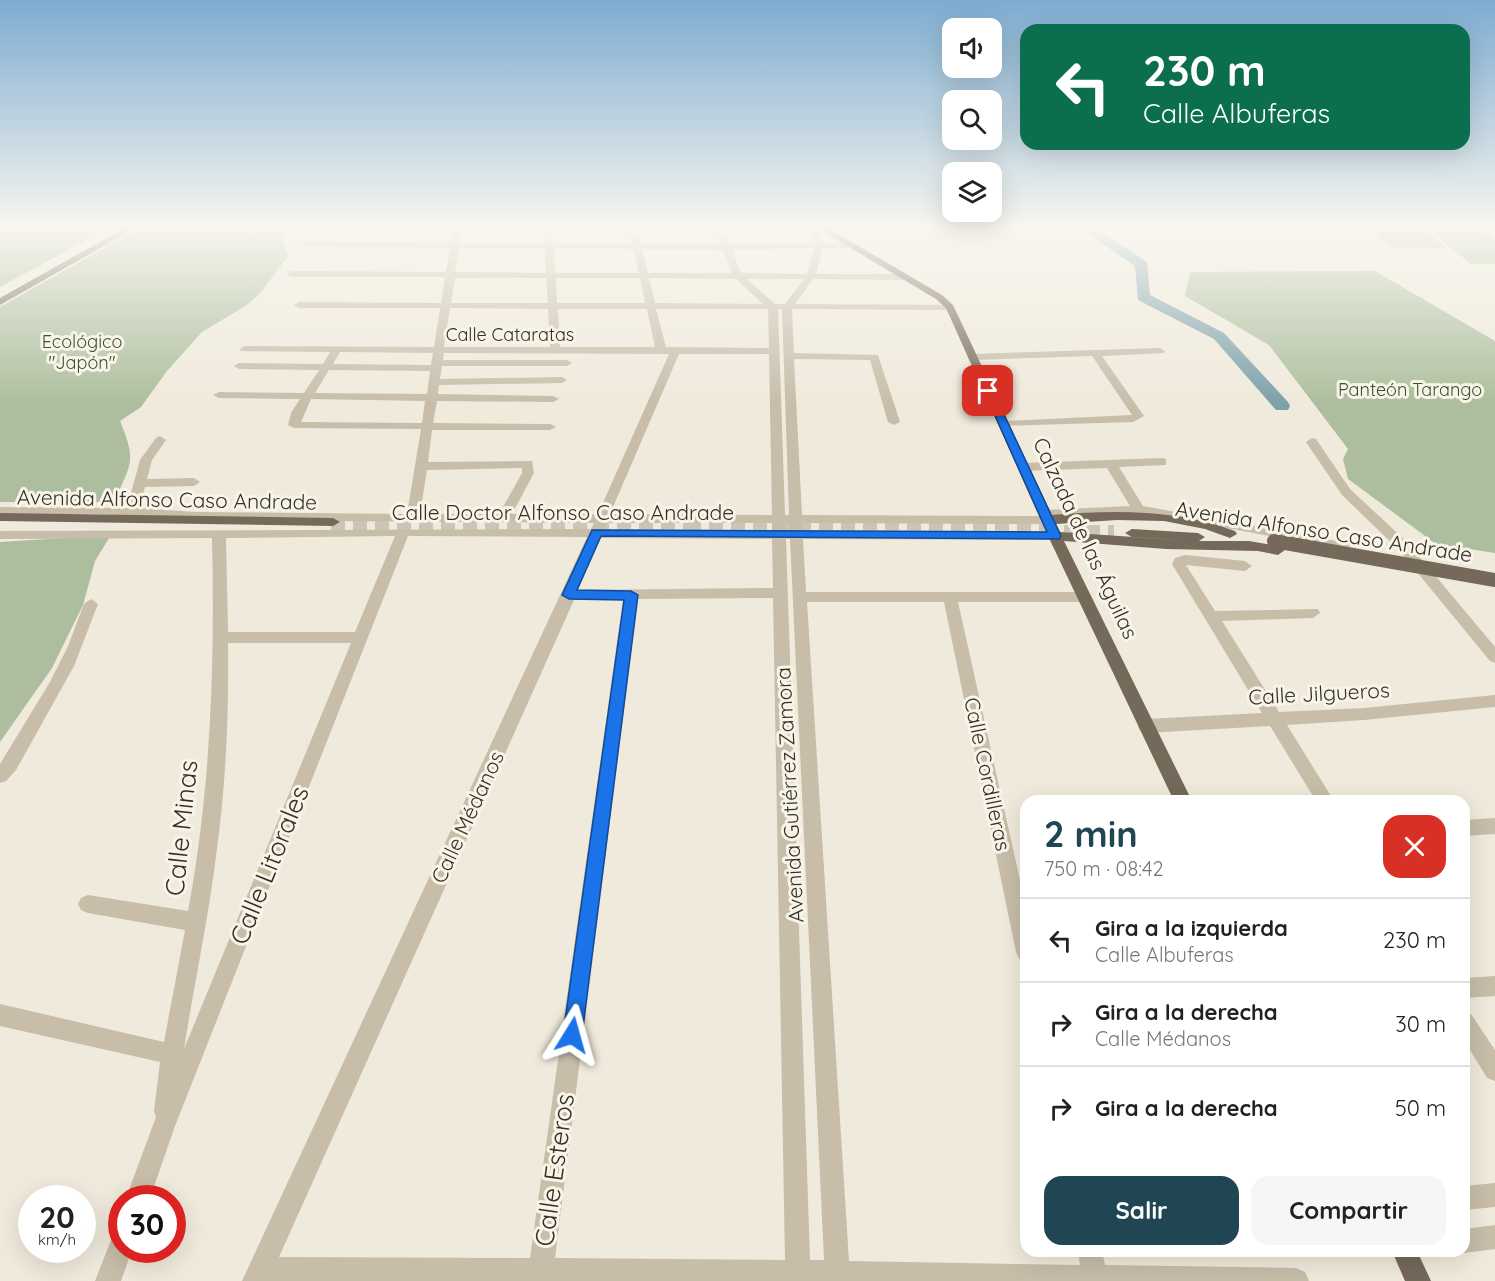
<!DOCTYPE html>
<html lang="es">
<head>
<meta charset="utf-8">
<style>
	:root { --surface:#fff; --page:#f6f6f6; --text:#222; --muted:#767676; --line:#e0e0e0; --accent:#214653 }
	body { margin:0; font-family:Quicksand,sans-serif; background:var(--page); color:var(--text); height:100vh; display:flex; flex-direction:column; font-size:22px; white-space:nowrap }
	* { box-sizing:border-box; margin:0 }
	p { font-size:20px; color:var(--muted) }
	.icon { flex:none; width:33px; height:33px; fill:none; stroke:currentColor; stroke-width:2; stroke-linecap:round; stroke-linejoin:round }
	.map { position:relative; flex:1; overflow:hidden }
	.drawer { position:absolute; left:1020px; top:795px; width:450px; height:462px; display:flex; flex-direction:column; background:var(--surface); border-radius:18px; box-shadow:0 6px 24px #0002 }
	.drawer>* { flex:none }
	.guide { position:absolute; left:1020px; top:24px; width:450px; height:126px; border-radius:18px; box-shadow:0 6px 24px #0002; background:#0b6e4f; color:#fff; overflow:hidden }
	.fabs { position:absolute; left:942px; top:18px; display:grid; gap:12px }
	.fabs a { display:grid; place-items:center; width:60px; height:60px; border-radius:12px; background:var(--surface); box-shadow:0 6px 24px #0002; font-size:30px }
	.speed { position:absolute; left:18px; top:1185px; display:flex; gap:12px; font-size:30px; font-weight:700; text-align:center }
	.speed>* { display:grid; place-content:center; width:78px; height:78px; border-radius:50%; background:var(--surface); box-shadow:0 6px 24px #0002; line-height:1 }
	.speed small { font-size:15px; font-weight:400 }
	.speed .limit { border:9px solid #d22; background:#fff; color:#111 }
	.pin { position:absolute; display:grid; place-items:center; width:51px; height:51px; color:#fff; margin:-26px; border-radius:12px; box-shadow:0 3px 9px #0006 }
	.me { position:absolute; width:66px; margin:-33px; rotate:8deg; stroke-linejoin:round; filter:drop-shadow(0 0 4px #0008) }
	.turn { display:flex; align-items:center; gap:21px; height:126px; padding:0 24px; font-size:27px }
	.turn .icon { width:78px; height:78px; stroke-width:2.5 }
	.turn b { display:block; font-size:42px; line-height:51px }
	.round { display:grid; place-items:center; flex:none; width:63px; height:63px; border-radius:18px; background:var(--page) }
	.head { display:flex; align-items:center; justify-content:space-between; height:102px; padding:0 24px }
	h1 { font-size:36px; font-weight:800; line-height:45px; color:var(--accent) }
	.action { display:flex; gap:12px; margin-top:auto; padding:12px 24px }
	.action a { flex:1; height:69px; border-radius:18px; background:var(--accent); color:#fff; font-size:24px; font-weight:800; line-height:69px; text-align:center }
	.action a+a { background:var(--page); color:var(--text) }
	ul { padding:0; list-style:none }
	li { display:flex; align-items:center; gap:18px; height:84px; padding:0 24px; border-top:2px solid var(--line) }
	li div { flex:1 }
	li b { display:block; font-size:22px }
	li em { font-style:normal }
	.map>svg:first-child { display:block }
</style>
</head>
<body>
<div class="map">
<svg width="1495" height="1281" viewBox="0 0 1495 1281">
	<rect width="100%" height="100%" fill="#f0eadc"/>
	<g fill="#acbe9d">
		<path d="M 0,225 L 114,225 L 0,287 Z"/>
		<path d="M 145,225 L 286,225 L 286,235 L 282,242 L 289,255 L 261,292 L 247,305 L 202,332 L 167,371 L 141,407 L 120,421 C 137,462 131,463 114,502 L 0,502 L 0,307 Z"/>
		<path d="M 1362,225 L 1419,225 L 1447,248 L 1391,247 Z"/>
		<path d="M 1423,225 L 1475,225 L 1495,240 L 1495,264 L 1471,264 Z"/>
		<path d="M 1375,271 L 1495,341 L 1495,553 L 1436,544 L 1348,479 L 1343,459 L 1348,449 L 1269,345 L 1185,296 L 1190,272 Z"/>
		<path d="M 111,535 L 95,561 L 83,605 L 52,668 L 0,742 L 0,542 Z"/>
	</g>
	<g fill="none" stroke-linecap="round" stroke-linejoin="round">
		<path fill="#7da0ab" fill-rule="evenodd" d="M 1075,225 L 1090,225 L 1147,262 L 1150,295 L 1224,333 L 1288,402 L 1290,406 L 1288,410 L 1276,410 L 1214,339 L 1138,300 L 1135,266 Z"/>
		<g stroke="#cbc5b8" stroke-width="14" stroke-dasharray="14 8" stroke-linecap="butt">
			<path d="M 687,523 L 1056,524"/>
			<path d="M 331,527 L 697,530"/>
			<path d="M 1042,532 L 1114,532"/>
		</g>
		<g fill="#c7bda9" fill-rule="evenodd">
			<path d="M 454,225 L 462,225 L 460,243 L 545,243 L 544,225 L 552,225 L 553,243 L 632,244 L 628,225 L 636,225 L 641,244 L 721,244 L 714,225 L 722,225 L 730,244 L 814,243 L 812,225 L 820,225 L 822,243 L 847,242 L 851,245 L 847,248 L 823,248 L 816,274 L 905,274 L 910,277 L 905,280 L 813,279 L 795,304 L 953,305 L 953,309 L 950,310 L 792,309 L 794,353 L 878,355 L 900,422 L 894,425 L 888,422 L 870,360 L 794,359 L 802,515 L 1040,516 L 1040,511 L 1045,510 L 1130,506 L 1107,468 L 1024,471 L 1018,467 L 1024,463 L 1162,458 L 1166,459 L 1166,465 L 1119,467 L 1143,506 L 1348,543 L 1350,546 L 1348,549 L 1343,550 L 1168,517 L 1139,514 L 1053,518 L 1053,523 L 1048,524 L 802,523 L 802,530 L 1055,532 L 1062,536 L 1055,540 L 803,539 L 806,592 L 1085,592 L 1092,597 L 1085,602 L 958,602 L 1026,907 L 1026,962 L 1019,959 L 1016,952 L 944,602 L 807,602 L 849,1261 L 1080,1265 L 1078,1251 L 1102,1251 L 1105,1265 L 1296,1268 L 1305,1272 L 1309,1281 L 242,1281 L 587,537 L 408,536 L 175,1126 L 150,1198 L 126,1198 L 156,1117 L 154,1111 L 160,1062 L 0,1026 L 0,1004 L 164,1042 L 185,930 L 88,913 L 81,910 L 78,904 L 81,898 L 88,895 L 188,911 C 211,788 215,663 212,538 L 0,539 L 0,531 L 591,529 L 594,523 L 195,520 L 99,514 L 0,515 L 0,507 L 127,508 L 140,460 L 156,438 L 160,436 L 166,440 L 152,460 L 147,479 L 194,478 L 200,482 L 194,486 L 145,487 L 139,508 L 195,512 L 407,514 L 421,429 L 294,428 L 288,425 L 291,413 L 300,399 L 219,398 L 213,395 L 219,392 L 304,393 L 319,370 L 239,369 L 234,366 L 239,363 L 323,364 L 330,352 L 241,351 L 240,349 L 245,346 L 434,347 L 440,308 L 299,308 L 294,305 L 299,302 L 441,303 L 445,277 L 291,277 L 286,274 L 291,271 L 446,272 L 450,248 L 306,247 L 302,244 L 306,241 L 451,242 ZM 459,248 L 545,248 L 546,273 L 455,272 ZM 554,248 L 633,249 L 639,273 L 555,273 ZM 814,248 L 807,274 L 741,273 L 732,250 ZM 642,249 L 723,250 L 732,273 L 648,273 ZM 455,278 L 546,278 L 548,303 L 451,303 ZM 556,278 L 640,278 L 645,303 L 557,303 ZM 649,278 L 736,279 L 763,304 L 655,303 ZM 747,279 L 804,279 L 785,304 L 775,304 ZM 450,308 L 548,309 L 550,347 L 444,347 ZM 558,309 L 647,309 L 655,347 L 560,347 ZM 656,309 L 768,309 L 769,348 L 666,347 ZM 778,309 L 782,309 L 789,515 L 785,515 ZM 340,352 L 433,353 L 431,365 L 333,364 ZM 444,353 L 669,354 L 598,514 L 512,514 L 534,473 L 532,461 L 428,462 L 432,430 L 550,430 L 556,427 L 550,424 L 433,423 L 437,401 L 553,402 L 559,399 L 553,396 L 438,394 L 439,385 L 562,383 L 567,380 L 562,377 L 440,379 L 442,366 L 567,366 L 572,363 L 567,360 L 443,360 ZM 679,354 L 769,354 L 772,515 L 610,514 ZM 329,370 L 430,371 L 427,394 L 315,393 ZM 311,399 L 425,401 L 422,423 L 301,422 ZM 522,468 L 522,473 L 499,514 L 420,514 L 427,470 ZM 607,523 L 772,523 L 772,530 L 604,529 ZM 785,523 L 789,523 L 789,530 L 785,530 ZM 395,536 L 355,632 L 228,632 L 226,538 ZM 601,538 L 772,539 L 773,588 L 578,590 ZM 786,539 L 790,539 L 824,1260 L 810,1260 ZM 773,598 L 785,1260 L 555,1258 L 638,599 ZM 574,600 L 623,600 L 530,1258 L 279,1257 ZM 228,643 L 351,643 L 184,1049 C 194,985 208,921 216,856 C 226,785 229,714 228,643 Z"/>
			<path d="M 1160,348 L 1165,351 L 1164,353 L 1102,356 L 1144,416 L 1133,422 L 1000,426 L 998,424 L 1004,421 L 1132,415 L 1092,356 L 973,360 L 968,357 L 973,354 Z"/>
			<path d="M 1312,438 L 1316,439 L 1350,489 L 1408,543 L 1495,647 L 1495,663 L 1490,661 L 1398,549 L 1342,495 L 1306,442 Z"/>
			<path d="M 1185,555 L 1245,561 L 1252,566 L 1245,571 L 1186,565 L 1215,611 L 1318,609 L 1320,613 L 1313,618 L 1222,621 L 1279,712 L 1364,708 L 1495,695 L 1495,707 L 1364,720 L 1287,725 L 1334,801 L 1316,801 L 1270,726 L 1146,733 L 1140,731 L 1138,726 L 1140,721 L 1146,719 L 1262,713 L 1172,564 L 1175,558 Z"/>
			<path d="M 91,599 L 98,604 L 74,666 L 16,770 L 6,781 L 0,783 L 0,764 L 50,682 L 68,646 L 84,604 Z"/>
			<path d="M 1495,818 L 1495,834 L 1464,836 L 1464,820 Z"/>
			<path d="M 1495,976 L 1495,996 L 1464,998 L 1464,978 Z"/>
			<path d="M 1464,1010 L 1471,1014 L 1495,1050 L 1495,1081 L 1487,1078 L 1464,1040 Z"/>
			<path d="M 1495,1183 L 1495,1207 L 1464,1210 L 1464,1186 Z"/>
			<path d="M 1495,1225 L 1495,1249 L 1464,1253 L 1458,1251 L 1464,1251 L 1464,1229 Z"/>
			<path d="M 122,1232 L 122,1250 L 132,1250 L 121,1281 L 95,1281 L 113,1235 Z"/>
		</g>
		<g fill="#75695a" fill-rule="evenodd">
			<path d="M 130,225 L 141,225 L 0,305 L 0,298 Z"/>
			<path d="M 812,225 L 823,225 L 942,295 L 953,305 L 1052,515 C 1115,510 1175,509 1235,531 L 1237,534 L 1230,538 L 1205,529 L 1164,521 L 1117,520 L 1056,524 L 1060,532 L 1193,541 L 1132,537 L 1125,533 L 1132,529 L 1198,533 L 1205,537 L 1199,541 L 1249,541 L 1283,547 L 1285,550 L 1278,555 L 1258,551 L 1166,549 L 1064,541 L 1192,801 L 1174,801 L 1048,536 L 946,308 L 936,299 Z"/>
			<path d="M 0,513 L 333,518 L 340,522 L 333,526 L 0,521 Z"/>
			<path d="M 1392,1251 L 1417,1251 L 1431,1281 L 1405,1281 Z"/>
		</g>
		<path stroke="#75695a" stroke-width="14" d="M 1274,541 L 1495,580"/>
	</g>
	<linearGradient id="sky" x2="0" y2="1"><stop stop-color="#7dacd0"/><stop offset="0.56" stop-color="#f8f6ef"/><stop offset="1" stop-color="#f8f6ef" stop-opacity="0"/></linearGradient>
	<rect width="1495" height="405" fill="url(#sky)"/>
	<path fill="#1a73e8" stroke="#114b97" stroke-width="1.5" d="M 985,388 L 993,391 L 1061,536 L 1059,539 L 601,536 L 577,590 L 631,591 L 638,595 L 582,1035 L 579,1042 L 572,1045 L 565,1042 L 563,1035 L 624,600 L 569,599 L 562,595 L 592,530 L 1047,532 L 984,391 Z"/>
	<g text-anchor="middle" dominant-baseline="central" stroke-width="6" stroke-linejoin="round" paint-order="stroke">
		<g font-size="18" fill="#352f28" stroke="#f8f4e8">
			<text x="510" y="334">Calle Cataratas</text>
		</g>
		<g font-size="18" fill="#3d512e" stroke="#f8f4e8">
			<text x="82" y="341">Ecológico<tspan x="82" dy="21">"Japón"</tspan></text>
			<text x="1410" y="389">Panteón Tarango</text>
		</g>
		<g font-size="21" fill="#352f28" stroke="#f8f4e8">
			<text transform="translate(167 499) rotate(1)">Avenida Alfonso Caso Andrade</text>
			<text x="563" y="512">Calle Doctor Alfonso Caso Andrade</text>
			<text transform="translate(1324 531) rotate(9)">Avenida Alfonso Caso Andrade</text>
			<text transform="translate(1086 538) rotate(65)">Calzada de las Águilas</text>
			<text transform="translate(1319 693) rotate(-3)">Calle Jilgueros</text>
			<text transform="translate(988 774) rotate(78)">Calle Cordilleras</text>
			<text transform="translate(789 795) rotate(-93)">Avenida Gutiérrez Zamora</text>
			<text transform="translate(467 817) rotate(-65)">Calle Médanos</text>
		</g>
		<g font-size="26" fill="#352f28" stroke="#f8f4e8">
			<text transform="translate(181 828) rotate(-84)">Calle Minas</text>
			<text transform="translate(269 865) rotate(-68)">Calle Litorales</text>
			<text transform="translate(554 1170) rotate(-82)">Calle Esteros</text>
		</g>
	</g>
</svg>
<div class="fabs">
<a><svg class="icon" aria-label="sound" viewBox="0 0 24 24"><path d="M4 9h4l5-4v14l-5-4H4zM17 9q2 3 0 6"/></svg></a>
<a><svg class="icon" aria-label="search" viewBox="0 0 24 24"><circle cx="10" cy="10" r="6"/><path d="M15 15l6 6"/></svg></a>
<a><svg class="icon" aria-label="layers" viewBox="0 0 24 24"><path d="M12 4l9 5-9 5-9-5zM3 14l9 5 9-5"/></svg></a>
</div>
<div class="speed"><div>20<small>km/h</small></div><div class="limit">30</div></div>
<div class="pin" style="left:988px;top:391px;background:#d93025"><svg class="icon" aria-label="arrive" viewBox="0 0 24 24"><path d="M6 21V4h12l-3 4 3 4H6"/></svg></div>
<svg class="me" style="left:572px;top:1035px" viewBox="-20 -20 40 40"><path d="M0-17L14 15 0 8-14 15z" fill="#1a73e8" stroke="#fff" stroke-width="4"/></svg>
<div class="guide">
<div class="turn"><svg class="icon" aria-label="left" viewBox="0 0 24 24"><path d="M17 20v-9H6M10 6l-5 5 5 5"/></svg><div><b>230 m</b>Calle Albuferas</div></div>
</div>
<section class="drawer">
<div class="head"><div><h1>2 min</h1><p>750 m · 08:42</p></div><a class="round" style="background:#d93025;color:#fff"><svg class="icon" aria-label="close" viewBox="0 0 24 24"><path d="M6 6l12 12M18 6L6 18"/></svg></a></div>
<ul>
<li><svg class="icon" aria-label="left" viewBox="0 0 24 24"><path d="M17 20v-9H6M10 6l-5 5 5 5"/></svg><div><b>Gira a la izquierda</b><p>Calle Albuferas</p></div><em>230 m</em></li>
<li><svg class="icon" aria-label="right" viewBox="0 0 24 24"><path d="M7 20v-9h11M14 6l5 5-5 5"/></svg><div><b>Gira a la derecha</b><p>Calle Médanos</p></div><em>30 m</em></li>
<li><svg class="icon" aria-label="right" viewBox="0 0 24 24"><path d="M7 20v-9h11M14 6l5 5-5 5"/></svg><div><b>Gira a la derecha</b></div><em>50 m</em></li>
</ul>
<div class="action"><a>Salir</a><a>Compartir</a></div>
</section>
</div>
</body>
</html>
